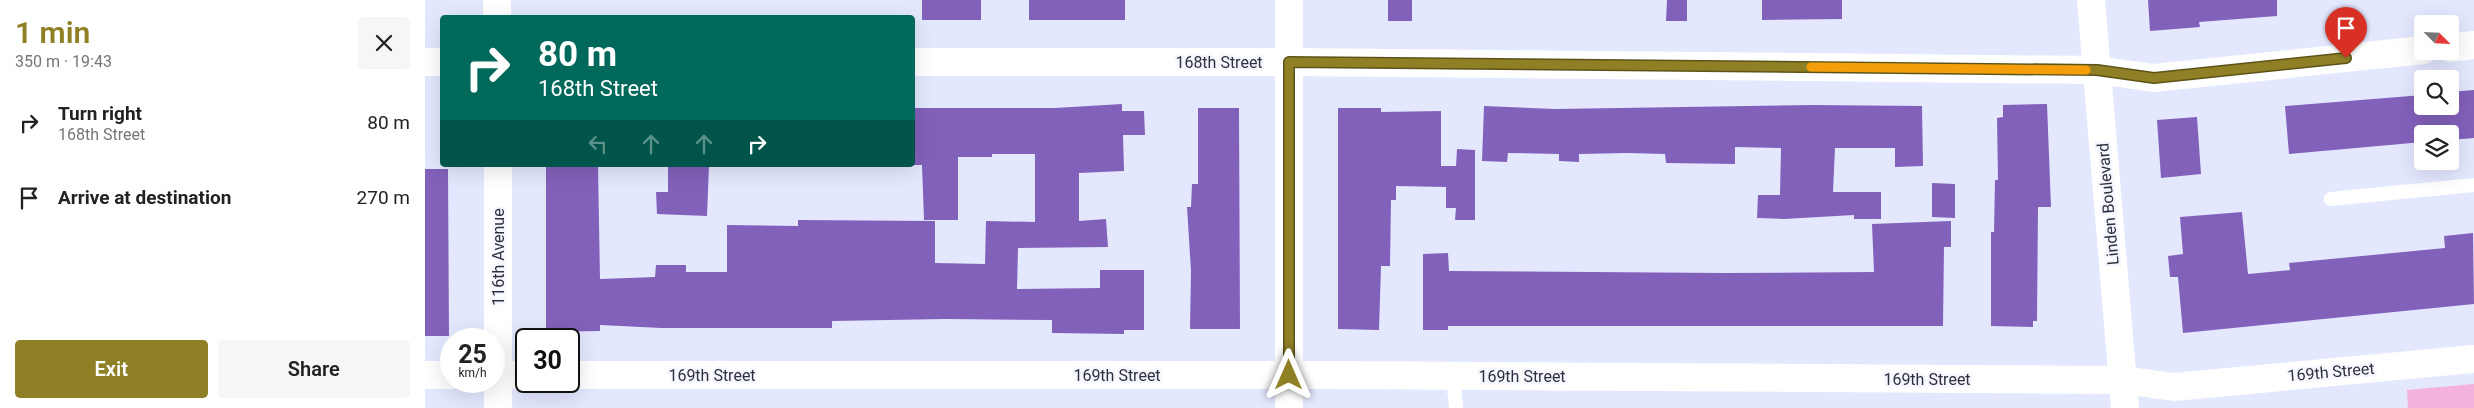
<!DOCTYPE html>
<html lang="en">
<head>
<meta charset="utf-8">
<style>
	:root { --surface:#fff; --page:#f6f6f6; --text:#222; --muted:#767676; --accent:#8f8026 }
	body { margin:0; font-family:Roboto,sans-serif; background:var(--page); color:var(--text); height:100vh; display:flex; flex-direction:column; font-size:19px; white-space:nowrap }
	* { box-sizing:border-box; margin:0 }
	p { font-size:16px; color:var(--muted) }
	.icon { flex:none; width:28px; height:28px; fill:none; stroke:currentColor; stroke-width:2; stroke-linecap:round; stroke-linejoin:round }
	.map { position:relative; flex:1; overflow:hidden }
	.drawer { display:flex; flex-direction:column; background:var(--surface); width:425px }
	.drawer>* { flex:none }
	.banner { position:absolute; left:15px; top:15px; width:475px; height:152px; border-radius:5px; box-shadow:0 5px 20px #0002; background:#00695c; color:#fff; overflow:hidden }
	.needle { width:32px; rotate:114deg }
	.fabs { position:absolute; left:1989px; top:15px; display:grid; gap:10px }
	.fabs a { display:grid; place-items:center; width:45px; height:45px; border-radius:5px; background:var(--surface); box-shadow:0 5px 20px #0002; font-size:25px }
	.speed { position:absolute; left:15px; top:328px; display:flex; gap:10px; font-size:25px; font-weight:700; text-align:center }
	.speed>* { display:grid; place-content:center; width:65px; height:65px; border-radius:50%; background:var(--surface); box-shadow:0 5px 20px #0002; line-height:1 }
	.speed small { font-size:12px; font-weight:400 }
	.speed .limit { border:2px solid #111; border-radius:8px; background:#fff; color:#111 }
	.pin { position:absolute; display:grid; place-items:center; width:42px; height:42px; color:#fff; margin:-51px -21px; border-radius:50% 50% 50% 0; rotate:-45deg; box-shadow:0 0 5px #0007 }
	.pin .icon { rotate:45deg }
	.me { position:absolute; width:55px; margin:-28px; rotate:0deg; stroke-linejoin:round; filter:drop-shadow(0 0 4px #0008) }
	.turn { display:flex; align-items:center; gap:18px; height:105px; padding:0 15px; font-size:22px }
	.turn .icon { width:65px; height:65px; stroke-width:2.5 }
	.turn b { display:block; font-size:35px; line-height:42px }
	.lanes { display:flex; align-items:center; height:48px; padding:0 15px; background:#0003; justify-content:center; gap:25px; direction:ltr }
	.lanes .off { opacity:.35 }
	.round { display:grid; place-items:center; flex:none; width:52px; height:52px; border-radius:5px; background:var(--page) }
	.head { display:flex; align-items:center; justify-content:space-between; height:85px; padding:0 15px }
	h1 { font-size:30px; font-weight:600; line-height:38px; color:var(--accent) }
	.button { display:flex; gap:10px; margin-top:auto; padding:10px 15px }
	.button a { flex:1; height:58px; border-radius:5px; background:var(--accent); color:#fff; font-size:20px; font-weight:600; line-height:58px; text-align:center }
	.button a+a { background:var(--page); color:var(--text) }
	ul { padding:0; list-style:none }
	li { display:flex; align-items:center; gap:15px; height:75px; padding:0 15px }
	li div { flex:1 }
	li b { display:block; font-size:19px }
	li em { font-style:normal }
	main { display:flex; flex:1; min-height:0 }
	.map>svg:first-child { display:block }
</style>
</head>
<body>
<main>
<section class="drawer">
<div class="head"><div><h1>1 min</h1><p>350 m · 19:43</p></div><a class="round"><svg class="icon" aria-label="close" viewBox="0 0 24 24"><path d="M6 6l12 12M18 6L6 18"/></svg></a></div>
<ul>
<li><svg class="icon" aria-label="right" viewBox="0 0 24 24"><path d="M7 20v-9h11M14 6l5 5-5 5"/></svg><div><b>Turn right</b><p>168th Street</p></div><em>80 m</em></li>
<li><svg class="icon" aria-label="arrive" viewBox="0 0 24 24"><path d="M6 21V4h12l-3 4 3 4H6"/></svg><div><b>Arrive at destination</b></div><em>270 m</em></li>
</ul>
<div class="button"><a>Exit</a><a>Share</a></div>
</section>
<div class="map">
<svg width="2049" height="408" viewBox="0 0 2049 408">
	<rect width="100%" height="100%" fill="#e4e8ff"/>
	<path fill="#f4b1de" d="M 2049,384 L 2049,408 L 1983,408 L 1982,390 Z"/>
	<g fill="#8261bb">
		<rect x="497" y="0" width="59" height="20"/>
		<rect x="604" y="0" width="96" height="20"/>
		<rect x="963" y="0" width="24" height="21"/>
		<path d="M 1242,0 L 1262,0 L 1262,21 L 1241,21 Z"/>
		<path d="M 1337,0 L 1417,0 L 1417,19 L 1337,20 Z"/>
		<path d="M 1723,0 L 1852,0 L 1852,16 L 1774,22 L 1775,27 L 1725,31 Z"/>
		<path d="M 2049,90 L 2049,138 L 2025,140 L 2025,134 L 1998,134 L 1998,142 L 1864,154 L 1860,106 L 1998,95 L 1998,106 L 2025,106 L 2025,92 Z"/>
		<path d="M 697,104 L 697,111 L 719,111 L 720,135 L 698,135 L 699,171 L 654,173 L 654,221 L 681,219 L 683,247 L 593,248 L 592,289 L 675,288 L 675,270 L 719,270 L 719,330 L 699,330 L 699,334 L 627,333 L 627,320 L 520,319 L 407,321 L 407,328 L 236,328 L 175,325 L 175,331 L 121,332 L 121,165 L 173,165 L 175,279 L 230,277 L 231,265 L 261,265 L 261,272 L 302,272 L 302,225 L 373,226 L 373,220 L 510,221 L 510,263 L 560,264 L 561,221 L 610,222 L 610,154 L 567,154 L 567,157 L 533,157 L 533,220 L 499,220 L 497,165 L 488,165 L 488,108 L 630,108 Z"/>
		<path d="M 1622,104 L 1626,207 L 1613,207 L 1612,321 L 1608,321 L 1608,327 L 1566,326 L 1566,232 L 1569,232 L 1570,180 L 1573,180 L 1572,118 L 1578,117 L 1578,105 Z"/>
		<path d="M 1388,105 L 1497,106 L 1498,166 L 1470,167 L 1470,148 L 1410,148 L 1408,192 L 1456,192 L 1456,219 L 1429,219 L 1429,215 L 1359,219 L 1332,218 L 1333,195 L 1355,195 L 1356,148 L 1310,147 L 1310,164 L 1241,163 L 1240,154 L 1202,153 L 1154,154 L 1154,162 L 1134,161 L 1134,154 L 1083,153 L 1082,162 L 1057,161 L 1059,106 L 1130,109 Z"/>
		<path d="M 773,108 L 814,108 L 815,329 L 765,329 L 766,271 L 762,207 L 766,207 L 767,184 L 773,184 Z"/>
		<path d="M 913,108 L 956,108 L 956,112 L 1016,111 L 1016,166 L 1031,166 L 1032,149 L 1050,150 L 1050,220 L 1030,220 L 1031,208 L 1021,208 L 1021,187 L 971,186 L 971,200 L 966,200 L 965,266 L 956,266 L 954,330 L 913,329 Z"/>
		<path d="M 1772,117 L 1776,174 L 1736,178 L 1732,120 Z"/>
		<path d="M 243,165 L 284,165 L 282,216 L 232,214 L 231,192 L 243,192 Z"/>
		<path d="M 0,169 L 23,169 L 24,336 L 0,336 Z"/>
		<path d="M 1507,183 L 1530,184 L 1530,218 L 1507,217 Z"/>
		<path d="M 1817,212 L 1823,274 L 1865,270 L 1864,263 L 2020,248 L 2019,236 L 2048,233 L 2049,304 L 1758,333 L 1753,277 L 1745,277 L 1743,256 L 1758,254 L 1755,217 Z"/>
		<path d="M 1526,221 L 1526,247 L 1519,247 L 1518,326 L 1023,326 L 1023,330 L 998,330 L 998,254 L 1023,253 L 1024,271 L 1300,273 L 1449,272 L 1447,224 Z"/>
	</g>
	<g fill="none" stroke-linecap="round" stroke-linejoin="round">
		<g stroke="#fff" stroke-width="14">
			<path d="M 1906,199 L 2049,185"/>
			<path d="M 1028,376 L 1031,408"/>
		</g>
		<g stroke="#fff" stroke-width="28">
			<path d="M 72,0 L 72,18"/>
			<path d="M 2025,48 L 2049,45"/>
			<path d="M 0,62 L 18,62"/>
			<path d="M 488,62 L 864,62 L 1672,70 L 1729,78 L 1998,50"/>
			<path d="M 0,375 L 26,375"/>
			<path d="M 69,375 L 101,375"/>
			<path d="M 144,375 L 903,375 L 1698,380 L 1749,387 L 2049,359"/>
			<path d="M 73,408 L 73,165"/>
			<path d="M 864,408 L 864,0"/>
		</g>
		<path stroke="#fff" stroke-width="28" d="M 1666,0 L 1700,408"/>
	</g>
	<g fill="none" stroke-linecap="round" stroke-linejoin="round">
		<defs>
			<path id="route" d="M 864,375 L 864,62 L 1672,70 L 1729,78 L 1921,58"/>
		</defs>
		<use href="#route" stroke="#5d5319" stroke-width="12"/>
		<use href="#route" stroke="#8f8026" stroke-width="9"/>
		<path stroke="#f59e0b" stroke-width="9" d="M 1386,67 L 1661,70"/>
	</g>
	<g text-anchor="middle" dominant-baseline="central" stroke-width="5" stroke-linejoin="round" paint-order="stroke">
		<g font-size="16" fill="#2e303f" stroke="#f5f6fe">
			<text x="794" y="62">168th Street</text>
			<text transform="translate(1683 204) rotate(-95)">Linden Boulevard</text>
			<text transform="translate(73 257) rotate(-90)">116th Avenue</text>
			<text transform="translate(1906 372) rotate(-5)">169th Street</text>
			<text x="287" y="375">169th Street</text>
			<text x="692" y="375">169th Street</text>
			<text x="1097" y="376">169th Street</text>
			<text x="1502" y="379">169th Street</text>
		</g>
	</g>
</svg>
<div class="fabs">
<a><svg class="needle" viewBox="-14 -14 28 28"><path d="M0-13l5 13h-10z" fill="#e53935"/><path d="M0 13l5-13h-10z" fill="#767676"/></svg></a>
<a><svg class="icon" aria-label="search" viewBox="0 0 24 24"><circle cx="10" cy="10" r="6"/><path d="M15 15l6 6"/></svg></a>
<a><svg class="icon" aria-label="layers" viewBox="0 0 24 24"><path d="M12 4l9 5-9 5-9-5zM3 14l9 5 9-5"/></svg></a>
</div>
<div class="speed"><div>25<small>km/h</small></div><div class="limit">30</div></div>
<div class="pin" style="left:1921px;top:58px;background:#d93025"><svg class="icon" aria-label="arrive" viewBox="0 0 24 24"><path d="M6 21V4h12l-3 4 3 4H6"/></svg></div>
<svg class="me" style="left:864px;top:375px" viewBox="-20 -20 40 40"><path d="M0-17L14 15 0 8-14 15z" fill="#8f8026" stroke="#fff" stroke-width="4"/></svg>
<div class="banner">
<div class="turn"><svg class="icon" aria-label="right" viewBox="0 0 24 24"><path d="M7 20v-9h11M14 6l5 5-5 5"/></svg><div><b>80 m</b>168th Street</div></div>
<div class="lanes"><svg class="icon off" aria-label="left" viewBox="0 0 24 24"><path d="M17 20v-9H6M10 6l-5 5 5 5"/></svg><svg class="icon off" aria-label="ahead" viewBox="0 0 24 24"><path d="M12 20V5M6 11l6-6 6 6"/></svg><svg class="icon off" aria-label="ahead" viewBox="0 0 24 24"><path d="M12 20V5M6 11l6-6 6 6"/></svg><svg class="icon" aria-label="right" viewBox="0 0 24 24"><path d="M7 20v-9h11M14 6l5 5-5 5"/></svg></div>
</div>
</div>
</main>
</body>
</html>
